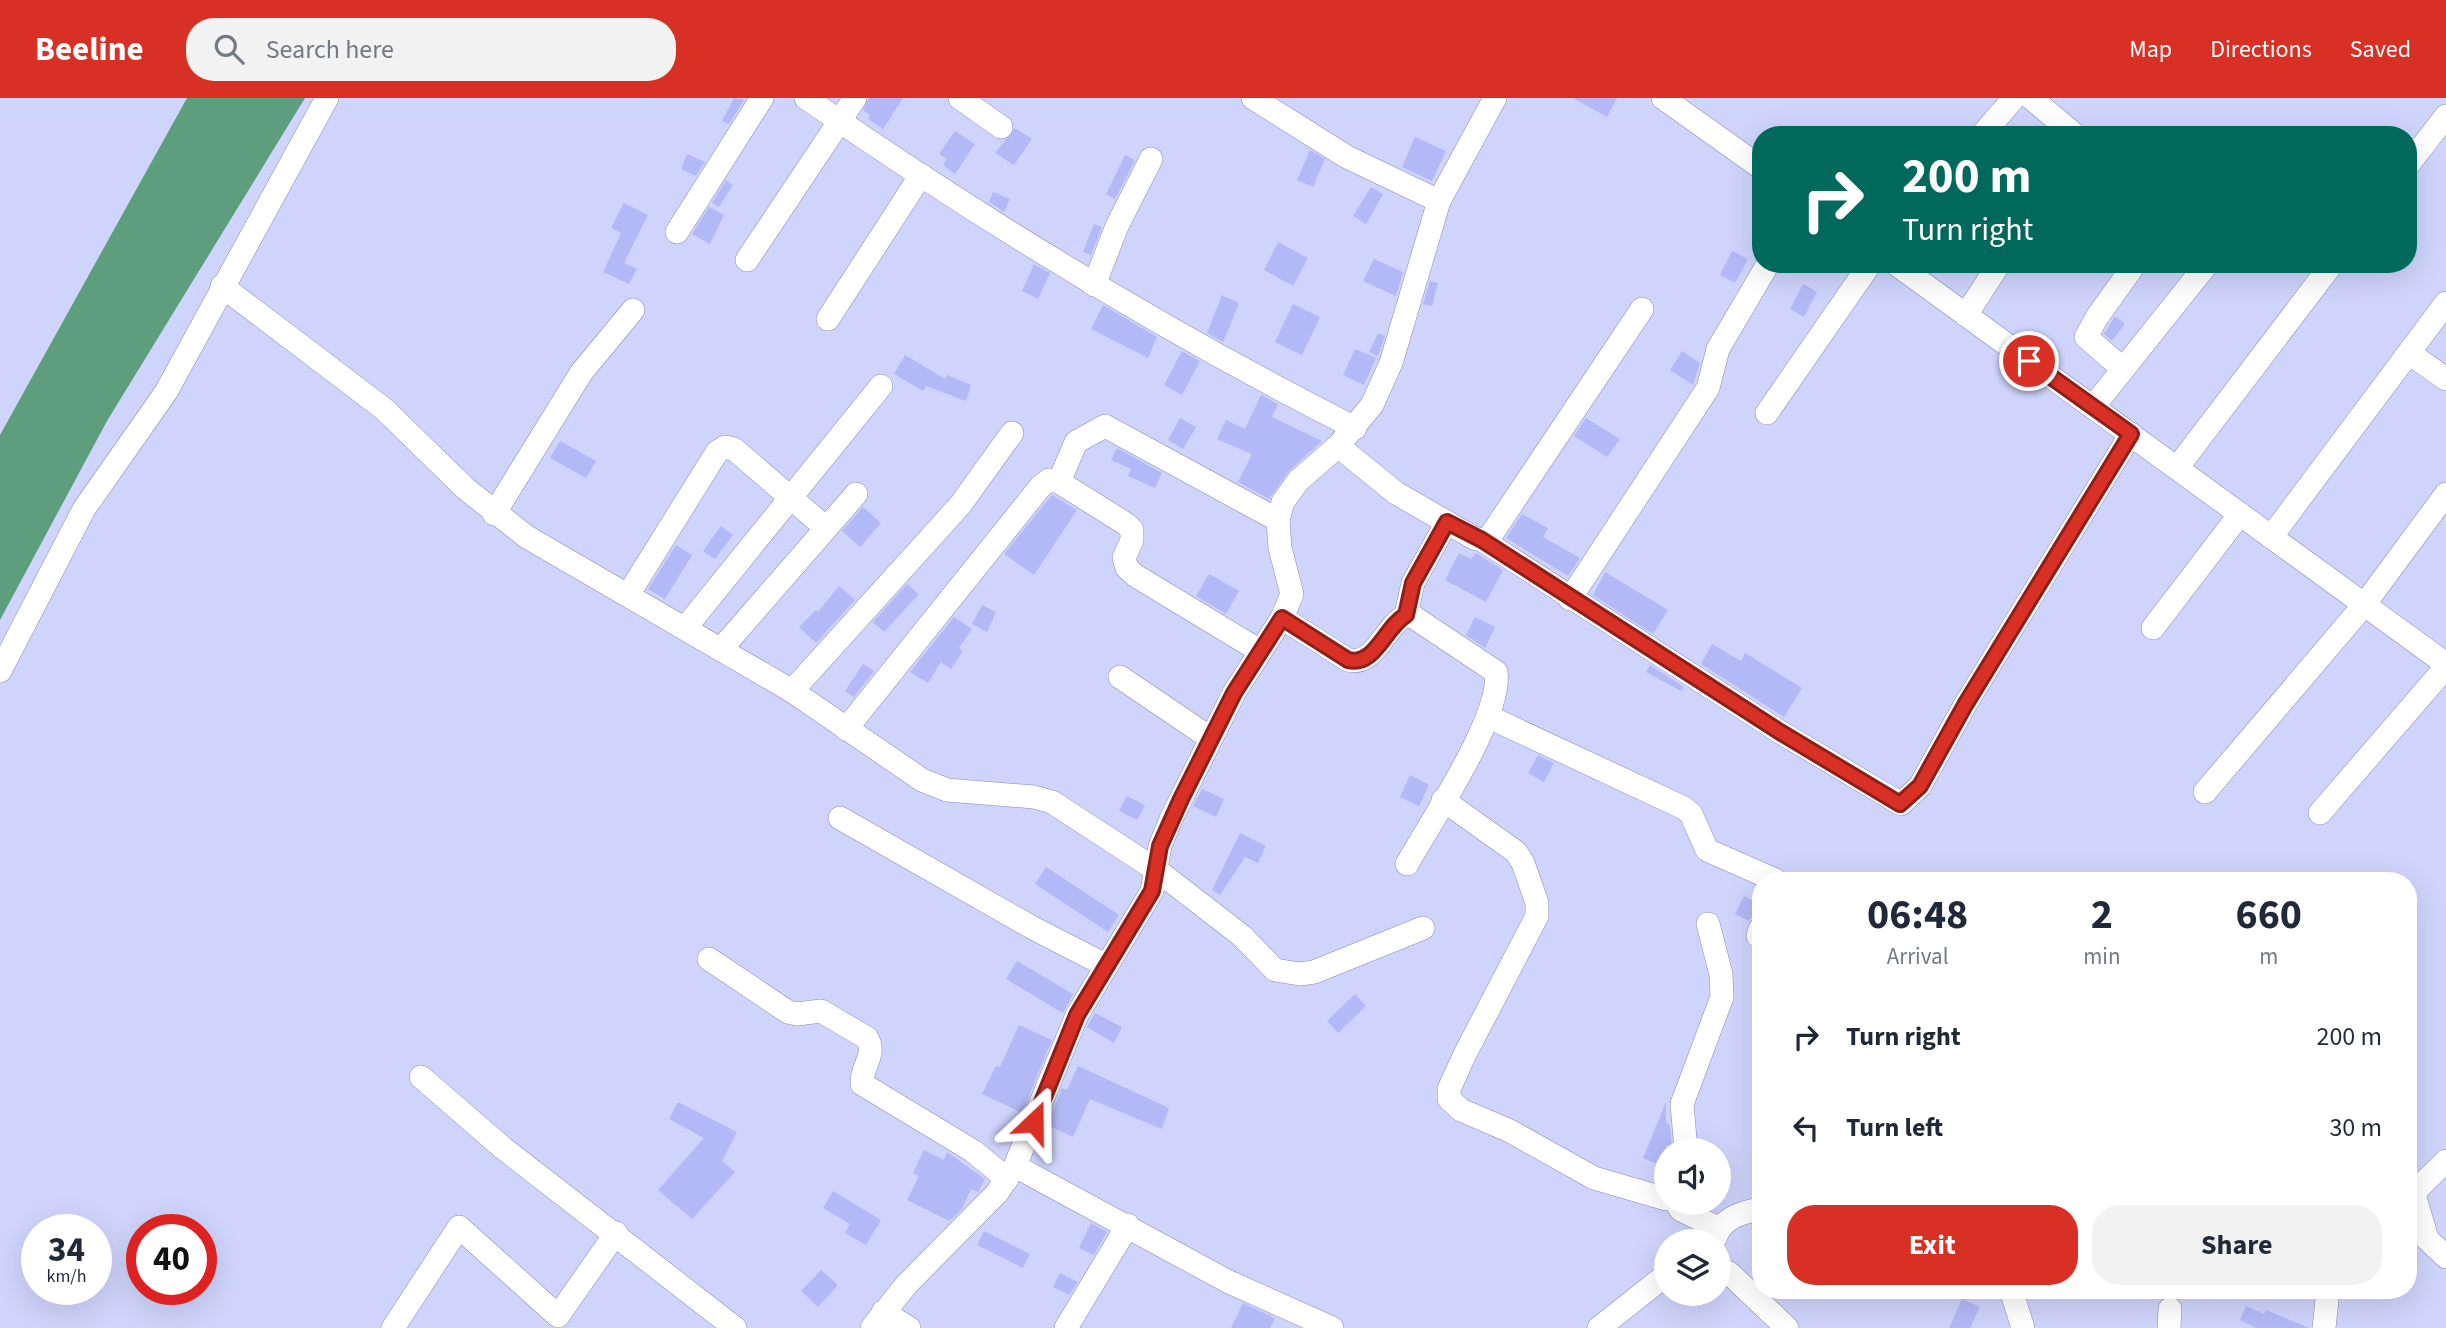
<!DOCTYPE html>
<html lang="en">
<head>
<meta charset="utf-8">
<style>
	:root { --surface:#fff; --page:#f2f2f3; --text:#1f2937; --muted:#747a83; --accent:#d93025 }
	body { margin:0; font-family:"Source Sans 3",sans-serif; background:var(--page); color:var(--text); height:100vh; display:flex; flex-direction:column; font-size:26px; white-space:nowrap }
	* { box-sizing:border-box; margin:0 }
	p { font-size:23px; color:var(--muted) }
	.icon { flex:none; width:38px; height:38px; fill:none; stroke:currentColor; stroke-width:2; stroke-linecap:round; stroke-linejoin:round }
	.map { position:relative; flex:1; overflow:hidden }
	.details { position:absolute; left:1752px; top:774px; width:665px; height:427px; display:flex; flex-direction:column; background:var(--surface); border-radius:28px; box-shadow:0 7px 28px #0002 }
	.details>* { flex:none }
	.banner { position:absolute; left:1752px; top:28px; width:665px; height:147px; border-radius:28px; box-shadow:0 7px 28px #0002; background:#00695c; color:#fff; overflow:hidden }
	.buttons { position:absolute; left:1654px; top:1040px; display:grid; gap:14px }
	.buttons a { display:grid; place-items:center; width:77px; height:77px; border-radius:50%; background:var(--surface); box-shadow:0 7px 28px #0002; font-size:35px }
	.speed { position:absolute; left:21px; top:1116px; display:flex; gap:14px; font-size:35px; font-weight:700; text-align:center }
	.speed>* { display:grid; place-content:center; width:91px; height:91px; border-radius:50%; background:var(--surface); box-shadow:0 7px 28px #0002; line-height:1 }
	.speed small { font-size:18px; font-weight:400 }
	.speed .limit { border:10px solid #d22; background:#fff; color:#111 }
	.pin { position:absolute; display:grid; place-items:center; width:60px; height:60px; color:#fff; margin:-30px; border:4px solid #fff; border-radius:50%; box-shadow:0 2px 7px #0007 }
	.me { position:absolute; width:77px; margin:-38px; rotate:23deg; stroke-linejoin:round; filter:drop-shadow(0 0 5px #0008) }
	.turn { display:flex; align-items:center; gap:24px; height:147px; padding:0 35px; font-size:32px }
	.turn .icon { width:91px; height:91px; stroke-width:2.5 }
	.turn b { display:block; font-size:49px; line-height:60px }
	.eta { display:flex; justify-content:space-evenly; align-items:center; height:119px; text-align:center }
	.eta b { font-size:42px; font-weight:700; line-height:49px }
	.action { display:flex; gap:14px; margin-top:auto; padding:14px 35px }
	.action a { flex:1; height:80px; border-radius:28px; background:var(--accent); color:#fff; font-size:28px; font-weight:700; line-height:80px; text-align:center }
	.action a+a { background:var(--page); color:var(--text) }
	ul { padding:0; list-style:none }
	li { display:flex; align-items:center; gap:21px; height:91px; padding:0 35px }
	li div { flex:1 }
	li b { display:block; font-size:26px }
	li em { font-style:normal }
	header { display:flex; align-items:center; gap:42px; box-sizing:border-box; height:98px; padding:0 35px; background:var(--accent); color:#fff }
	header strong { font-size:33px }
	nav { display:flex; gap:38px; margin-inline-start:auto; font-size:24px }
	.search { width:490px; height:63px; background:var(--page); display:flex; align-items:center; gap:18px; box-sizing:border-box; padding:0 24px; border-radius:28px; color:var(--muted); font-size:26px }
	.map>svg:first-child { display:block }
</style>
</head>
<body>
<header>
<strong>Beeline</strong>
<div class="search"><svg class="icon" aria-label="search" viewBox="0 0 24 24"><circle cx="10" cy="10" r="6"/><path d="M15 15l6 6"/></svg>Search here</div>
<nav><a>Map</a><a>Directions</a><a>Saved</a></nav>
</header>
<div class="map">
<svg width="2446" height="1230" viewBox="0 0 2446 1230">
	<rect width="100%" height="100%" fill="#cfd4fc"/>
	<path fill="#5d9f7c" d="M 187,0 L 305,0 L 107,323 L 0,522 L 0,337 Z"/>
	<g fill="#b3b9f6">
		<path d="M 734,0 L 744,2 L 729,26 L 722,23 Z"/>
		<path d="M 869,0 L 903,0 L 883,31 L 868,21 L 870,17 L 863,12 Z"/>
		<path d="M 1573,0 L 1617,0 L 1607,19 Z"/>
		<path d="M 1015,30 L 1032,41 L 1014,67 L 995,55 Z"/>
		<path d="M 955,33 L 975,46 L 955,76 L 943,67 L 947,61 L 939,56 Z"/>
		<path d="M 1415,39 L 1446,53 L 1432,83 L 1402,69 Z"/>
		<path d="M 1310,52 L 1325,61 L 1313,89 L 1297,82 Z"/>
		<path d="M 687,56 L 705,64 L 696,78 L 681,71 Z"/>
		<path d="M 1125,57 L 1135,62 L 1115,101 L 1106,96 Z"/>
		<path d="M 726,82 L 733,87 L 719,109 L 712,105 Z"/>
		<path d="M 1371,89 L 1383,96 L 1366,126 L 1353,118 Z"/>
		<path d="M 993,94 L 1010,101 L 1004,114 L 989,104 Z"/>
		<path d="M 624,105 L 648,117 L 624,165 L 637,171 L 629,186 L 603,174 L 621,135 L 611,130 Z"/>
		<path d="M 709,109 L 724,117 L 710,146 L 692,136 Z"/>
		<path d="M 1094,126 L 1102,129 L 1091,157 L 1083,154 Z"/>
		<path d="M 1278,144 L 1308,160 L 1293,188 L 1264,172 Z"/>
		<path d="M 1732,153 L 1748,161 L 1735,185 L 1720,177 Z"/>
		<path d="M 1374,161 L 1403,174 L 1396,198 L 1363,183 Z"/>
		<path d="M 1034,166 L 1050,175 L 1038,201 L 1022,193 Z"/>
		<path d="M 1430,183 L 1438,185 L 1432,208 L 1423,206 Z"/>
		<path d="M 1803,186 L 1817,194 L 1804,219 L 1790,211 Z"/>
		<path d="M 1222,197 L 1239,205 L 1223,244 L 1207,235 Z"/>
		<path d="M 1293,206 L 1320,219 L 1302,257 L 1275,244 Z"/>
		<path d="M 1103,207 L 1157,239 L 1148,260 L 1091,231 Z"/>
		<path d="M 2115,218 L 2125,226 L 2112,243 L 2104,236 Z"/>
		<path d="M 1378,235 L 1385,238 L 1378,258 L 1369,254 Z"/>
		<path d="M 1355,251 L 1376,260 L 1364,287 L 1343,277 Z"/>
		<path d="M 1182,253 L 1200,263 L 1182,297 L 1164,287 Z"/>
		<path d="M 1682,253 L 1700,265 L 1693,287 L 1670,272 Z"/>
		<path d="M 905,257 L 945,281 L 947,277 L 971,287 L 966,303 L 926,288 L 923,293 L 894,276 Z"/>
		<path d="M 1261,297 L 1278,306 L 1272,319 L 1322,343 L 1289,373 L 1269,401 L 1238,384 L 1252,356 L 1217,341 L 1226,322 L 1245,331 Z"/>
		<path d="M 1180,320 L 1196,329 L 1183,351 L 1168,342 Z"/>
		<path d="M 1586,320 L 1620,341 L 1607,359 L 1574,338 Z"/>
		<path d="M 560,343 L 596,363 L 586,380 L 550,360 Z"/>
		<path d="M 1117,350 L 1162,375 L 1155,390 L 1128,378 L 1131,371 L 1111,362 Z"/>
		<path d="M 1052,397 L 1077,412 L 1034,477 L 1004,456 Z"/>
		<path d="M 863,409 L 881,425 L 860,449 L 842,433 Z"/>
		<path d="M 1522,416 L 1548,430 L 1543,439 L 1580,460 L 1568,478 L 1506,440 Z"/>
		<path d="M 721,428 L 733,437 L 715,461 L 703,453 Z"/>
		<path d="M 676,447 L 692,457 L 665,501 L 648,491 Z"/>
		<path d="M 1459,455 L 1471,461 L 1476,455 L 1503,472 L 1486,504 L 1445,482 Z"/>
		<path d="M 1605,474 L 1668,512 L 1653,536 L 1593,497 Z"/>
		<path d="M 1209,476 L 1239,493 L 1226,516 L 1196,498 Z"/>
		<path d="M 907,486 L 919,496 L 884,534 L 873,524 Z"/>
		<path d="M 839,488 L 855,502 L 816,545 L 799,529 L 816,512 L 818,514 Z"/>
		<path d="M 982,507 L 996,514 L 987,534 L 972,526 Z"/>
		<path d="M 954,519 L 972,531 L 959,550 L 963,553 L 951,571 L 941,564 L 928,585 L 910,574 Z"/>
		<path d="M 1475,519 L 1495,529 L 1485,550 L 1466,537 Z"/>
		<path d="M 1712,546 L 1741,563 L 1745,555 L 1802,590 L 1784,619 L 1701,566 Z"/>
		<path d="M 863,566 L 874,573 L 854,599 L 845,593 Z"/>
		<path d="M 1650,567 L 1684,589 L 1681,593 L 1646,574 Z"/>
		<path d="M 1538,657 L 1554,665 L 1544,684 L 1528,675 Z"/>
		<path d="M 1410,677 L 1429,687 L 1419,708 L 1400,699 Z"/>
		<path d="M 1202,691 L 1224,701 L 1216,719 L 1193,708 Z"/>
		<path d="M 1127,698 L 1145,707 L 1137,722 L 1119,713 Z"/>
		<path d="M 1240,735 L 1266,748 L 1258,765 L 1245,759 L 1220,797 L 1212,792 Z"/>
		<path d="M 1046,769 L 1119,817 L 1108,834 L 1035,786 Z"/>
		<path d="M 1744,798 L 1760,806 L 1749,823 L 1735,816 Z"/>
		<path d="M 1017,863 L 1073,896 L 1063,915 L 1006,881 Z"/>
		<path d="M 1355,896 L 1366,908 L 1338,935 L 1327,923 Z"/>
		<path d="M 1095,915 L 1122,929 L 1114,945 L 1087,929 Z"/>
		<path d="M 1019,927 L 1052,942 L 1022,1015 L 982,996 L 996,968 L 1000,969 Z"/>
		<path d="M 1078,968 L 1169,1010 L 1162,1031 L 1090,1001 L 1073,1039 L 1047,1027 L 1062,990 L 1067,992 Z"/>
		<path d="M 678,1004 L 737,1034 L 722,1063 L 735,1074 L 692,1121 L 658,1092 L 704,1040 L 669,1021 Z"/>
		<path d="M 1666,1004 L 1666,1025 L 1670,1027 L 1672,1049 L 1666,1047 L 1666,1070 L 1643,1060 Z"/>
		<path d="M 924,1052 L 944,1062 L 947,1054 L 985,1081 L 978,1094 L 971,1091 L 962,1111 L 949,1123 L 907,1102 L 919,1078 L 913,1075 Z"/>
		<path d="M 833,1093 L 881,1122 L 866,1147 L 845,1135 L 850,1126 L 823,1110 Z"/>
		<path d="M 1091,1125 L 1107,1134 L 1094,1157 L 1079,1150 Z"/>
		<path d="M 984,1133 L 1030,1156 L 1023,1170 L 977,1147 Z"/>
		<path d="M 821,1172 L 838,1187 L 818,1209 L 801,1193 Z"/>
		<path d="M 1060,1175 L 1078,1184 L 1069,1197 L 1053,1189 Z"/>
		<path d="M 1962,1201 L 1980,1209 L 1970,1230 L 1949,1230 Z"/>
		<path d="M 1243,1205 L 1275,1220 L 1270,1230 L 1231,1230 Z"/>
		<path d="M 2246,1208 L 2264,1216 L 2266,1212 L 2309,1230 L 2256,1230 L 2240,1222 Z"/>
	</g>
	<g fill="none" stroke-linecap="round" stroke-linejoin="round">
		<defs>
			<g id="minor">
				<path d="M 806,0 C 982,122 1164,233 1355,330"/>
				<path d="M 960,0 L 1001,29"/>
				<path d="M 1253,0 L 1347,59 L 1439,103"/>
				<path d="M 1663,0 L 1760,69"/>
				<path d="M 2031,0 L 2075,37"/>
				<path d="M 1982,37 L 2014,0"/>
				<path d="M 2408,67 L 2446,18"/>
				<path d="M 677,134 L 762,0"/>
				<path d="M 747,162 L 855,0"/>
				<path d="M 1896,166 L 2446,566"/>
				<path d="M 1094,187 L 1117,128 L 1151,61"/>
				<path d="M 222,188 L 384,311 L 466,391 L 527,439 L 792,593 L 922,682 L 947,692 L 1034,699 L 1052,704 L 1158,773 L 1242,838 L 1275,872 L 1300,876 L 1314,874 L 1423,830"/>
				<path d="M 1966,217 L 1999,166"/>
				<path d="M 828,221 L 921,77"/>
				<path d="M 2409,255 L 2446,281"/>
				<path d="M 2123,271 L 2086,239 L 2097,219 L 2135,166"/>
				<path d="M 2093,309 L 2207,166"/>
				<path d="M 1767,315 L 1870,166"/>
				<path d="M 1338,348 L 1396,395 L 1474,440 L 1482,442 L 1489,440 L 1642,211"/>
				<path d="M 2177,370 L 2332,166"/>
				<path d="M 1059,384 L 1076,344 L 1105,328 L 1278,422"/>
				<path d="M 494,416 L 581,275 L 633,212"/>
				<path d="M 2271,439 L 2446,205"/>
				<path d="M 1482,442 L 1780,634 L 1901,706 L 1920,688 L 1965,607 L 2131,336"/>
				<path d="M 628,497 L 717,354 L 725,349 L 734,351 L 826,430"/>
				<path d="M 1570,501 L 1708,290 L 1718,251 L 1768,166"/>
				<path d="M 1406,517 L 1413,485 L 1447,424"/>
				<path d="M 1282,520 L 1348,562 C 1375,569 1384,529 1406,517 L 1415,520 L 1496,574 C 1503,617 1430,725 1407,766"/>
				<path d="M 686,529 L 881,288"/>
				<path d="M 2153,530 L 2240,416"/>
				<path d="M 722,550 L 856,396"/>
				<path d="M 0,573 L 84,411 L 166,294 L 327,0"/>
				<path d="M 1120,579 L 1210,640"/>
				<path d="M 792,593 L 961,406 L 1012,335"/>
				<path d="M 1489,619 L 1684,710 L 1691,716 L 1707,752 L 1775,782"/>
				<path d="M 846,631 L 1041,388 L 1049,382 L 1059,384 L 1126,426 L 1132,432 L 1132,442 L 1124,460 L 1127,470 L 1136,478 L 1260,553"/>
				<path d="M 2205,694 L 2364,507 L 2446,396"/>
				<path d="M 1443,702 L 1516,754 L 1523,765 L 1537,805 L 1537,818 L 1465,956 L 1449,991 L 1449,1001 L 1461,1012 L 1510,1033 L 1594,1080 L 1666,1101"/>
				<path d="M 2320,715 L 2446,569"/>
				<path d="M 840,720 L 1033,830 L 1105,867"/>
				<path d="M 1758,838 L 1760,831"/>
				<path d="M 709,861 L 788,914 L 797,916 L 821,913 L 867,940 C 877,957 861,968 862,986 L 973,1053 L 1007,1081"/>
				<path d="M 421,979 L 503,1050 L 735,1230"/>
				<path d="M 1686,1052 L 1682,1006 L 1722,899 L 1721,876 L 1708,826"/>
				<path d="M 1015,1068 L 1229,1184 L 1332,1230"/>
				<path d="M 2408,1092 L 2414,1096 L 2427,1141 L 2446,1159"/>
				<path d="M 2408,1100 L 2446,1063"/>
				<path d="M 1676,1104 L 1681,1112 L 1718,1130"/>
				<path d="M 1714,1143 C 1721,1121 1738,1115 1760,1111"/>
				<path d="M 1718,1170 L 1729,1175 L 1787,1230"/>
				<path d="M 2011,1192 L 2023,1230"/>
				<path d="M 883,1214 L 909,1230"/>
				<path d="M 393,1230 L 459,1129 L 558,1218 L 616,1135"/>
				<path d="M 872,1230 L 906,1187 L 997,1095 L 1015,1068 L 1077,917 L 1152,793 L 1160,748 L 1171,721 L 1234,595 L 1282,520 L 1292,496 L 1280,450 L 1278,422 L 1283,404 L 1298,383 L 1338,348 L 1372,307 L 1391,265 L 1439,103 L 1495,0"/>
				<path d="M 1066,1230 L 1128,1127"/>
				<path d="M 1599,1230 L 1666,1177"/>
				<path d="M 2169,1230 L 2170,1211"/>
				<path d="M 2324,1230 L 2328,1192"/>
			</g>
		</defs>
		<use href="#minor" stroke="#858ab7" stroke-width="24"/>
		<use href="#minor" stroke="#fff" stroke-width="23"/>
	</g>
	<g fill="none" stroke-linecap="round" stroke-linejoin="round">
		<defs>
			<path id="route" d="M 1034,1024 L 1077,917 L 1152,793 L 1160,748 L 1181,701 L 1234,595 L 1282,520 L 1348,562 C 1375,569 1385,529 1406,517 L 1413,485 L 1447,424 L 1482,442 L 1780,634 L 1900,706 L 1920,688 L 1965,607 L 2131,336 L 2029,263"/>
		</defs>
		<use href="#route" stroke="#8d1f18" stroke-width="18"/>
		<use href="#route" stroke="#d93025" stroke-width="12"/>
	</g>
</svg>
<div class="buttons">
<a><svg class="icon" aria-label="sound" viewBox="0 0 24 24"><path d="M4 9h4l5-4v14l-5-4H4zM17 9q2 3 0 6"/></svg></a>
<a><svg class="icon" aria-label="layers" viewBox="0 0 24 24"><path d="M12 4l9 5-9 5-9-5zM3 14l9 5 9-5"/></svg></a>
</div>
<div class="speed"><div>34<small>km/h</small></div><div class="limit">40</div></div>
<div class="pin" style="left:2029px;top:263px;background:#d93025"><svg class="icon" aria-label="arrive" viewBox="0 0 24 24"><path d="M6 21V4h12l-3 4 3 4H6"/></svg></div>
<svg class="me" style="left:1034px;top:1024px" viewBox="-20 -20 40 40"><path d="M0-17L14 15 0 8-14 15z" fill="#d93025" stroke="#fff" stroke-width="4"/></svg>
<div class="banner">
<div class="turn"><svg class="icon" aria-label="right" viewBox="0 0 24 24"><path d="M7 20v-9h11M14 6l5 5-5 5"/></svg><div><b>200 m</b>Turn right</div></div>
</div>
<section class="details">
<div class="eta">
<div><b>06:48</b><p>Arrival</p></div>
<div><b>2</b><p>min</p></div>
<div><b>660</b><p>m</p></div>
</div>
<ul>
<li><svg class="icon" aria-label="right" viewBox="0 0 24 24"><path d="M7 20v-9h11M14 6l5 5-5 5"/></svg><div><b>Turn right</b></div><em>200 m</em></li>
<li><svg class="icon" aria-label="left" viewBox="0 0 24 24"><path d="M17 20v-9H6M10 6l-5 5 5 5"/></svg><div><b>Turn left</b></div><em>30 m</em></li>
</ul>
<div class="action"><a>Exit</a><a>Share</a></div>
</section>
</div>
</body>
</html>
